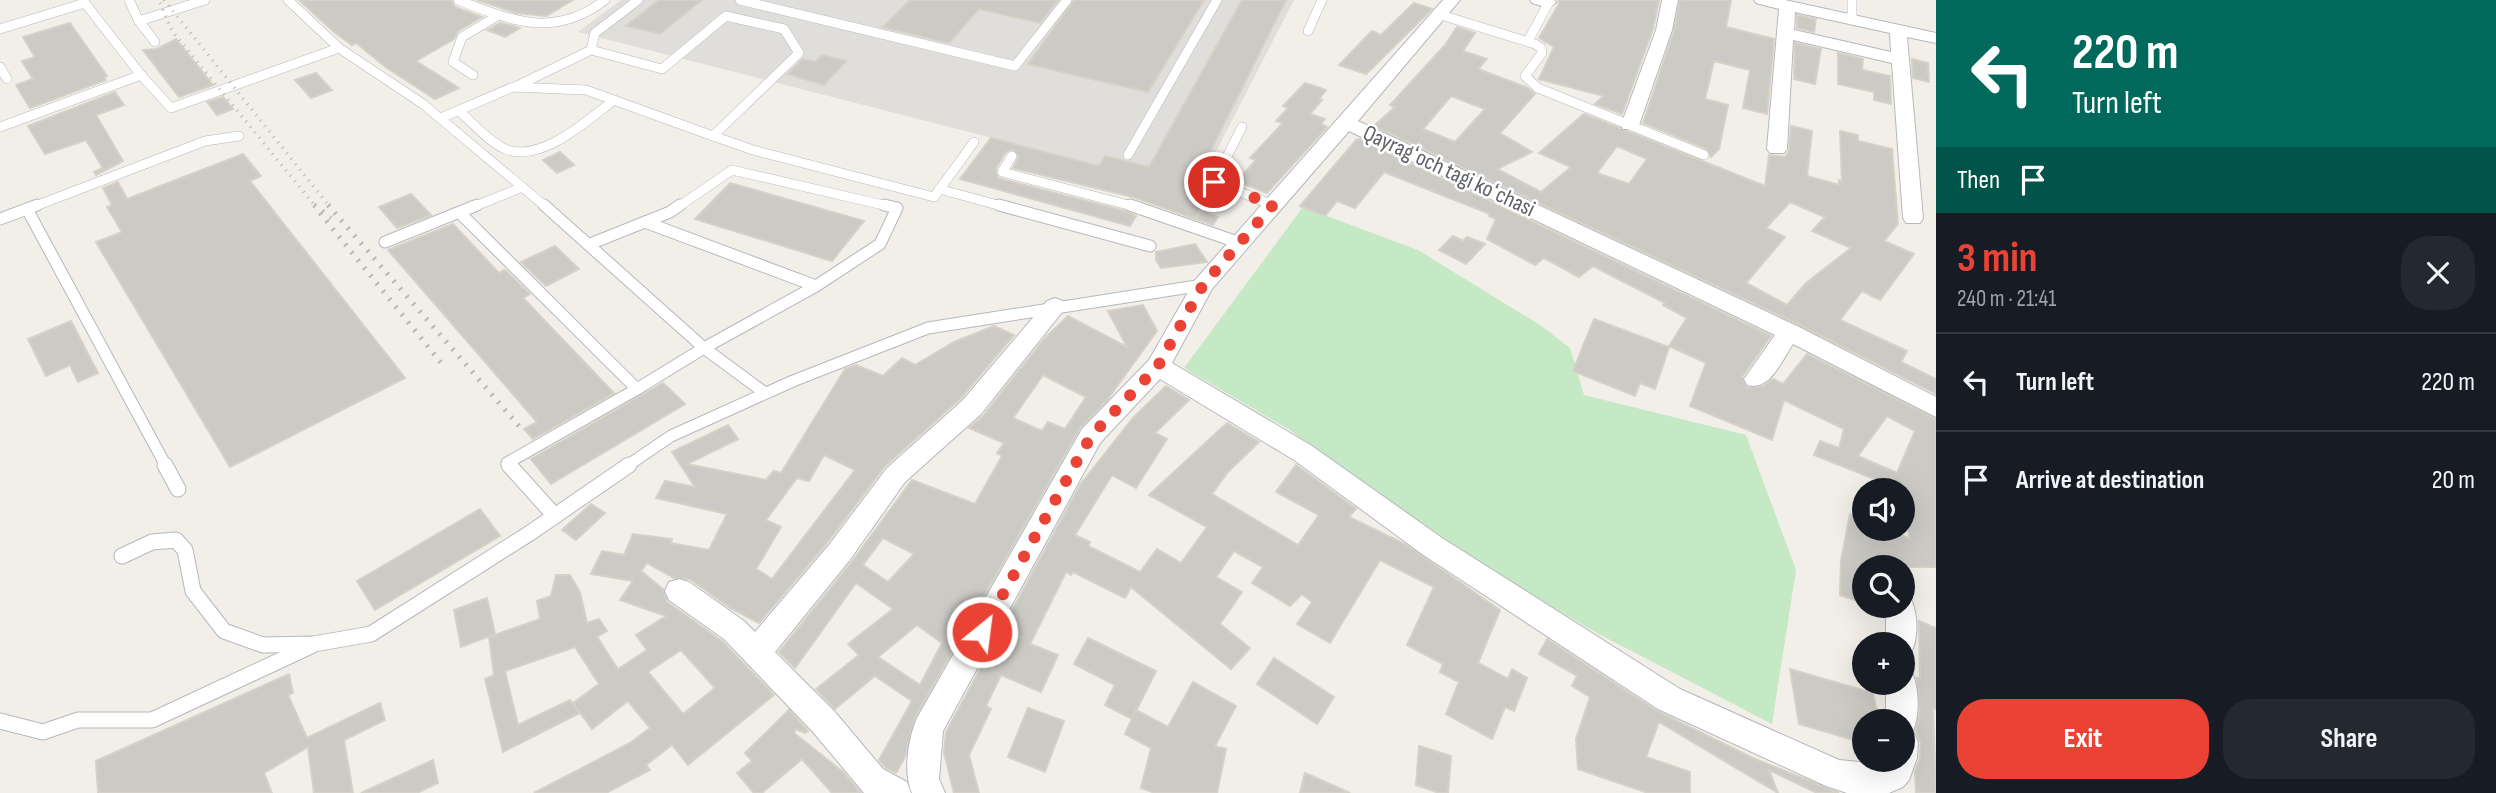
<!DOCTYPE html>
<html lang="en">
<head>
<meta charset="utf-8">
<style>
	:root { --surface:#171b24; --page:#242831; --text:#f1f3f6; --muted:#9ea1a6; --line:#363941; --accent:#ea4335 }
	body { margin:0; font-family:"Sofia Sans Condensed",sans-serif; background:var(--page); color:var(--text); height:100vh; display:flex; flex-direction:column; font-size:26px; white-space:nowrap }
	* { box-sizing:border-box; margin:0 }
	p { font-size:23px; color:var(--muted) }
	.icon { flex:none; width:38px; height:38px; fill:none; stroke:currentColor; stroke-width:2; stroke-linecap:round; stroke-linejoin:round }
	.map { position:relative; flex:1; overflow:hidden }
	.drawer { display:flex; flex-direction:column; background:var(--surface); width:560px }
	.drawer>* { flex:none }
	.guide { background:#00695c; color:#fff; overflow:hidden }
	.tools { position:absolute; left:1852px; top:478px; display:grid; gap:14px }
	.tools a { display:grid; place-items:center; width:63px; height:63px; border-radius:50%; background:var(--surface); box-shadow:0 7px 28px #0002; font-size:35px }
	.pin { position:absolute; display:grid; place-items:center; width:60px; height:60px; color:#fff; margin:-30px; border:4px solid #fff; border-radius:50%; box-shadow:0 2px 7px #0007 }
	.me { position:absolute; width:77px; margin:-38px; rotate:29deg; stroke-linejoin:round; filter:drop-shadow(0 0 5px #0008) }
	.turn { display:flex; align-items:center; gap:24px; height:147px; padding:0 21px; font-size:32px }
	.turn .icon { width:91px; height:91px; stroke-width:2.5 }
	.turn b { display:block; font-size:49px; line-height:60px }
	.then { display:flex; align-items:center; height:66px; padding:0 21px; background:#0003; gap:14px; font-size:26px }
	.round { display:grid; place-items:center; flex:none; width:74px; height:74px; border-radius:28px; background:var(--page) }
	.head { display:flex; align-items:center; justify-content:space-between; height:119px; padding:0 21px }
	h1 { font-size:42px; font-weight:700; line-height:52px; color:var(--accent) }
	.action { display:flex; gap:14px; margin-top:auto; padding:14px 21px }
	.action a { flex:1; height:80px; border-radius:28px; background:var(--accent); color:#fff; font-size:28px; font-weight:700; line-height:80px; text-align:center }
	.action a+a { background:var(--page); color:var(--text) }
	ul { padding:0; list-style:none }
	li { display:flex; align-items:center; gap:21px; height:98px; padding:0 21px; border-top:2px solid var(--line) }
	li div { flex:1 }
	li b { display:block; font-size:26px }
	li em { font-style:normal }
	main { display:flex; flex:1; min-height:0 }
	.map>svg:first-child { display:block }
</style>
</head>
<body>
<main>
<div class="map">
<svg width="1936" height="793" viewBox="0 0 1936 793">
	<rect width="100%" height="100%" fill="#f1efe8"/>
	<path fill="#e0deda" d="M 621,0 L 1294,0 L 1196,190 L 578,32 Z"/>
	<path fill="#c5e8c5" d="M 1303,207 L 1418,250 L 1540,325 L 1570,348 L 1584,395 L 1746,435 L 1796,570 L 1772,724 L 1593,631 L 1441,540 L 1288,429 L 1184,368 Z"/>
	<g fill="#cccac5" stroke="#d6d1c6" stroke-width="2" fill-rule="evenodd">
		<path d="M 299,0 L 451,0 L 455,7 L 482,17 L 458,31 L 454,39 L 416,61 L 459,88 L 435,99 L 387,68 L 356,43 L 352,45 L 334,32 Z"/>
		<path d="M 477,0 L 573,0 L 546,16 L 516,13 Z"/>
		<path d="M 659,0 L 702,0 L 660,34 L 626,26 Z"/>
		<path d="M 910,0 L 1058,0 L 1040,23 L 979,9 L 949,43 L 883,27 Z"/>
		<path d="M 1074,0 L 1204,0 L 1148,92 L 1028,64 Z"/>
		<path d="M 1242,0 L 1286,0 L 1191,190 L 1208,194 L 1196,218 L 1201,211 L 1218,217 L 1213,225 L 1133,197 L 1013,168 L 1019,156 L 1013,149 L 1006,152 L 996,168 L 998,178 L 1125,211 L 1136,216 L 1130,226 L 960,179 L 991,138 L 1099,166 L 1105,156 L 1149,167 Z"/>
		<path d="M 1558,0 L 1659,0 L 1653,29 L 1622,114 L 1595,104 L 1604,96 L 1539,79 L 1554,47 L 1539,38 L 1559,4 Z"/>
		<path d="M 1680,0 L 1731,0 L 1726,27 L 1774,39 L 1767,114 L 1743,108 L 1750,70 L 1714,61 L 1705,99 L 1728,105 L 1719,149 L 1711,157 L 1707,149 L 1643,123 L 1674,31 Z"/>
		<path d="M 1414,3 L 1432,9 L 1366,74 L 1339,65 L 1372,31 L 1381,35 Z"/>
		<path d="M 1797,15 L 1816,19 L 1814,32 L 1797,28 Z"/>
		<path d="M 70,23 L 107,76 L 104,77 L 106,80 L 30,108 L 16,85 L 33,79 L 22,61 L 35,57 L 23,37 Z"/>
		<path d="M 500,23 L 513,26 L 520,28 L 505,37 L 487,30 Z"/>
		<path d="M 1457,27 L 1475,33 L 1463,51 L 1487,59 L 1478,69 L 1526,87 L 1535,94 L 1500,133 L 1532,152 L 1497,169 L 1541,192 L 1571,167 L 1539,153 L 1584,114 L 1765,186 L 1769,155 L 1785,157 L 1789,151 L 1791,126 L 1812,131 L 1807,176 L 1839,185 L 1839,180 L 1842,181 L 1840,131 L 1858,135 L 1858,141 L 1892,149 L 1898,224 L 1884,241 L 1914,254 L 1880,300 L 1862,291 L 1840,320 L 1907,351 L 1901,362 L 1936,379 L 1936,394 L 1798,324 L 1374,126 L 1395,107 L 1390,105 L 1445,45 ZM 1451,96 L 1485,109 L 1455,142 L 1423,129 ZM 1617,146 L 1647,159 L 1629,184 L 1597,173 ZM 1790,202 L 1825,217 L 1812,231 L 1851,248 L 1806,283 L 1787,305 L 1746,283 L 1785,237 L 1766,228 Z"/>
		<path d="M 176,39 L 213,85 L 179,97 L 143,50 L 157,49 Z"/>
		<path d="M 1795,43 L 1821,49 L 1815,84 L 1794,79 Z"/>
		<path d="M 1838,53 L 1863,59 L 1862,70 L 1890,76 L 1891,104 L 1874,100 L 1874,92 L 1838,84 Z"/>
		<path d="M 822,55 L 846,61 L 824,85 L 788,74 L 803,59 L 815,62 Z"/>
		<path d="M 1912,59 L 1928,63 L 1929,82 L 1913,78 Z"/>
		<path d="M 316,73 L 332,90 L 311,98 L 295,80 Z"/>
		<path d="M 1305,83 L 1326,90 L 1319,99 L 1322,100 L 1310,114 L 1325,119 L 1321,124 L 1327,127 L 1267,193 L 1237,181 L 1256,160 L 1250,158 L 1283,123 L 1276,121 L 1288,108 L 1283,106 Z"/>
		<path d="M 115,92 L 124,105 L 96,115 L 123,161 L 96,175 L 94,172 L 103,168 L 86,140 L 45,154 L 28,126 Z"/>
		<path d="M 223,97 L 233,109 L 217,115 L 207,102 Z"/>
		<path d="M 1360,139 L 1771,336 L 1742,377 L 1747,388 L 1763,386 L 1773,379 L 1783,384 L 1807,354 L 1936,419 L 1936,567 L 1864,567 L 1864,603 L 1840,595 L 1841,560 L 1850,514 L 1864,519 L 1864,528 L 1885,528 L 1910,539 L 1902,490 L 1814,455 L 1820,441 L 1839,448 L 1844,429 L 1784,400 L 1772,440 L 1690,406 L 1706,363 L 1669,346 L 1687,318 L 1663,305 L 1665,303 L 1593,266 L 1579,277 L 1544,258 L 1535,265 L 1487,239 L 1496,219 L 1489,216 L 1490,214 L 1384,172 L 1355,208 L 1337,201 L 1325,216 L 1300,206 L 1356,140 ZM 1887,416 L 1915,431 L 1897,473 L 1858,456 Z"/>
		<path d="M 560,152 L 574,165 L 557,173 L 543,160 Z"/>
		<path d="M 243,154 L 261,176 L 250,181 L 405,378 L 230,467 L 96,242 L 122,232 L 107,207 L 112,205 L 103,188 L 118,182 L 127,199 Z"/>
		<path d="M 730,183 L 864,221 L 832,261 L 695,219 Z"/>
		<path d="M 411,194 L 431,215 L 397,228 L 379,207 Z"/>
		<path d="M 453,224 L 499,273 L 505,270 L 530,294 L 523,298 L 614,393 L 533,439 L 524,429 L 537,422 L 388,250 Z"/>
		<path d="M 1453,236 L 1463,241 L 1467,237 L 1485,244 L 1466,264 L 1439,250 Z"/>
		<path d="M 1195,244 L 1207,262 L 1161,268 L 1156,260 L 1156,252 Z"/>
		<path d="M 555,246 L 579,269 L 546,286 L 521,262 Z"/>
		<path d="M 1143,305 L 1157,331 L 1107,400 L 1080,428 L 915,717 L 905,757 L 896,773 L 885,767 L 879,760 L 912,701 L 875,676 L 835,709 L 816,689 L 859,655 L 848,644 L 893,609 L 856,583 L 795,668 L 779,652 L 851,563 L 912,480 L 975,504 L 1002,456 L 997,453 L 1004,443 L 969,428 L 983,416 L 1045,338 L 1068,316 L 1127,347 L 1108,311 ZM 1043,375 L 1086,397 L 1065,429 L 1048,422 L 1042,431 L 1013,418 ZM 883,538 L 914,554 L 888,582 L 863,565 ZM 917,625 L 942,643 L 920,685 L 878,657 Z"/>
		<path d="M 1594,319 L 1669,347 L 1655,389 L 1640,383 L 1635,396 L 1573,371 Z"/>
		<path d="M 71,321 L 98,373 L 78,382 L 70,365 L 46,376 L 28,339 Z"/>
		<path d="M 994,326 L 1014,335 L 961,398 L 885,466 L 827,543 L 759,623 L 730,608 L 690,579 L 674,578 L 647,563 L 641,571 L 663,589 L 667,602 L 722,641 L 774,695 L 688,765 L 672,745 L 646,765 L 650,770 L 606,793 L 534,793 L 630,743 L 650,728 L 628,701 L 592,729 L 573,703 L 599,684 L 575,647 L 505,671 L 518,725 L 570,700 L 580,713 L 503,752 L 485,679 L 494,675 L 489,637 L 540,619 L 537,601 L 551,596 L 556,575 L 570,575 L 580,592 L 587,623 L 599,619 L 607,631 L 597,637 L 618,669 L 647,650 L 636,635 L 666,616 L 620,600 L 633,581 L 591,574 L 602,551 L 624,555 L 633,534 L 672,539 L 671,543 L 709,550 L 727,514 L 656,498 L 665,481 L 695,487 L 672,452 L 728,425 L 738,439 L 687,464 L 766,480 L 774,471 L 781,473 L 845,369 L 856,365 L 883,376 L 902,358 L 915,365 L 954,342 ZM 824,455 L 855,470 L 772,579 L 756,569 L 781,527 L 766,520 L 797,478 L 809,481 ZM 681,650 L 715,688 L 683,714 L 648,672 Z"/>
		<path d="M 663,383 L 685,404 L 551,484 L 531,459 Z"/>
		<path d="M 1166,386 L 1189,400 L 1155,433 L 1167,439 L 1136,488 L 1112,475 L 1075,535 L 1090,542 L 1088,546 L 1140,572 L 1157,549 L 1181,563 L 1207,527 L 1149,495 L 1227,423 L 1259,442 L 1228,472 L 1212,494 L 1298,545 L 1319,515 L 1276,492 L 1296,465 L 1356,509 L 1349,517 L 1405,544 L 1500,610 L 1478,663 L 1508,679 L 1512,669 L 1527,678 L 1514,711 L 1505,707 L 1492,739 L 1446,714 L 1459,682 L 1440,672 L 1443,664 L 1407,645 L 1434,587 L 1380,560 L 1330,643 L 1297,624 L 1312,602 L 1302,594 L 1290,606 L 1252,583 L 1263,567 L 1234,551 L 1216,577 L 1242,592 L 1220,624 L 1250,648 L 1231,669 L 1131,587 L 1125,598 L 1073,572 L 1071,575 L 1066,572 L 1030,644 L 1058,655 L 1041,692 L 1001,675 L 986,706 L 991,709 L 969,755 L 979,793 L 954,793 L 944,753 L 946,732 L 1080,485 L 1133,418 Z"/>
		<path d="M 591,504 L 605,513 L 576,540 L 562,530 Z"/>
		<path d="M 480,509 L 500,536 L 375,610 L 357,581 Z"/>
		<path d="M 487,598 L 495,634 L 461,647 L 454,610 Z"/>
		<path d="M 1919,621 L 1936,628 L 1936,709 L 1933,708 L 1936,793 L 1916,793 L 1915,772 L 1920,758 L 1921,742 L 1916,731 L 1920,710 L 1917,678 L 1920,679 Z"/>
		<path d="M 1088,638 L 1156,671 L 1132,719 L 1105,705 L 1115,685 L 1074,664 Z"/>
		<path d="M 1547,639 L 1657,711 L 1753,758 L 1839,793 L 1817,793 L 1769,770 L 1778,793 L 1659,722 L 1646,757 L 1690,772 L 1690,793 L 1648,793 L 1578,769 L 1576,739 L 1590,697 L 1572,686 L 1577,676 L 1539,654 Z"/>
		<path d="M 1274,658 L 1334,697 L 1317,724 L 1257,684 Z"/>
		<path d="M 1790,669 L 1873,693 L 1879,721 L 1864,721 L 1864,743 L 1799,724 Z"/>
		<path d="M 289,674 L 293,693 L 288,695 L 307,738 L 380,703 L 385,720 L 344,740 L 353,793 L 314,793 L 308,747 L 264,773 L 272,793 L 98,793 L 96,761 Z"/>
		<path d="M 1193,682 L 1236,706 L 1215,746 L 1226,749 L 1217,793 L 1155,793 L 1141,788 L 1151,748 L 1125,734 L 1136,710 L 1168,727 Z"/>
		<path d="M 1028,708 L 1064,721 L 1045,772 L 1008,757 Z"/>
		<path d="M 789,710 L 808,731 L 805,733 L 796,729 L 794,733 L 843,772 L 861,793 L 832,793 L 802,759 L 762,793 L 754,793 L 737,773 L 752,761 L 745,753 Z"/>
		<path d="M 1419,746 L 1451,756 L 1448,793 L 1439,793 L 1416,785 Z"/>
		<path d="M 433,760 L 438,783 L 417,793 L 361,793 Z"/>
		<path d="M 1305,773 L 1350,793 L 1300,793 Z"/>
	</g>
	<g fill="none" stroke-linecap="round" stroke-linejoin="round">
		<defs>
			<g id="service-far2">
				<path d="M 129,0 L 139,21"/>
				<path d="M 288,0 L 339,48 L 423,104 L 546,207"/>
				<path d="M 458,0 C 512,21 554,39 605,0"/>
				<path d="M 638,0 L 595,33 L 591,50 L 662,69 L 726,16 L 784,29 L 799,53 L 713,136 L 753,150 L 934,197 L 974,142"/>
				<path d="M 740,0 L 1015,66 L 1067,0"/>
				<path d="M 1852,0 L 1852,20"/>
				<path d="M 1438,14 L 1535,44 L 1541,48 L 1542,53 L 1525,76 L 1538,88 L 1704,155"/>
				<path d="M 0,29 L 85,3 L 83,0"/>
				<path d="M 1308,31 L 1322,0"/>
				<path d="M 1528,41 L 1550,0"/>
				<path d="M 155,42 L 139,21 L 205,0"/>
				<path d="M 0,67 L 7,79"/>
				<path d="M 141,75 L 171,108 L 339,48"/>
				<path d="M 473,75 L 453,62 L 462,37 L 499,15"/>
				<path d="M 517,86 L 591,50"/>
				<path d="M 459,111 C 473,123 488,141 505,149 C 540,164 588,120 614,100"/>
				<path d="M 441,118 L 513,87 L 586,90 L 713,136"/>
				<path d="M 0,127 L 141,75 L 85,3"/>
				<path d="M 1242,127 L 1214,182 L 1273,205"/>
				<path d="M 1128,155 L 1217,0"/>
				<path d="M 1012,156 L 1002,172 L 1136,207"/>
				<path d="M 939,189 L 1005,207"/>
				<path d="M 33,207 L 205,141 L 239,136"/>
				<path d="M 473,207 L 520,188"/>
				<path d="M 678,207 L 732,170 L 892,207"/>
			</g>
			<g id="service-far1">
				<path d="M 544,205 L 704,348 L 765,393"/>
				<path d="M 999,205 L 1150,246"/>
				<path d="M 1130,205 L 1240,243"/>
				<path d="M 27,209 L 37,205"/>
				<path d="M 461,214 L 637,389 L 704,348 L 816,286 L 880,244 L 897,208 L 884,205"/>
				<path d="M 0,219 L 27,209 L 166,466"/>
				<path d="M 645,222 L 816,286"/>
				<path d="M 385,242 L 477,205"/>
				<path d="M 590,244 L 670,212 L 680,205"/>
				<path d="M 510,466 L 507,463 L 637,389"/>
				<path d="M 627,466 L 671,436 L 793,381 L 928,328 L 1203,285"/>
			</g>
			<g id="service">
				<path d="M 165,465 L 178,489"/>
				<path d="M 509,465 L 555,516"/>
				<path d="M 122,556 L 152,542 L 176,540 L 185,550 L 193,591 L 224,631 L 263,645 L 314,644 L 371,634 L 530,533 L 629,465"/>
				<path d="M 0,721 L 43,732 L 78,720 L 152,720 L 311,646"/>
			</g>
			<g id="minor">
				<path d="M 1443,0 L 1460,0 L 1358,121 L 1797,326 L 1936,397 L 1936,417 L 1793,344 C 1782,360 1770,392 1747,385 L 1744,379 L 1775,335 L 1349,131 L 1212,289 L 1172,363 L 1312,446 L 1442,538 L 1680,689 L 1839,760 L 1880,764 L 1884,760 L 1902,760 L 1902,721 L 1886,721 L 1886,682 L 1902,682 L 1902,668 L 1912,672 C 1919,689 1920,714 1913,731 L 1918,742 L 1917,758 L 1909,780 L 1903,787 L 1889,793 L 1847,793 L 1826,786 L 1658,709 L 1422,554 L 1294,460 L 1160,379 L 1100,443 L 943,731 L 939,779 L 945,793 L 912,793 C 903,773 908,739 917,718 L 1082,429 L 1149,360 L 1195,280 Z"/>
				<path d="M 1530,0 L 1554,0 L 1556,3 L 1548,8 L 1532,3 Z"/>
				<path d="M 1662,0 L 1678,0 L 1672,30 L 1639,125 L 1637,129 L 1623,129 L 1621,125 L 1656,30 Z"/>
				<path d="M 1754,0 L 1785,0 L 1936,33 L 1936,43 L 1907,37 L 1923,218 L 1920,223 L 1906,223 L 1903,218 L 1892,63 L 1793,40 L 1787,149 L 1784,153 L 1770,153 L 1767,149 L 1779,9 L 1756,3 ZM 1795,12 L 1890,33 L 1891,52 L 1794,30 Z"/>
				<path d="M 1055,298 L 1063,301 L 1066,306 L 1063,311 L 981,414 L 905,482 L 849,561 L 775,652 L 835,712 L 883,769 L 907,782 L 911,793 L 864,793 L 813,732 L 724,639 L 669,600 L 665,591 L 669,582 L 679,579 L 689,582 L 744,621 L 755,632 L 829,545 L 887,468 L 963,400 L 1047,301 Z"/>
				<path d="M 1902,594 L 1910,597 C 1918,613 1919,638 1911,653 L 1902,657 L 1902,644 L 1886,644 L 1886,606 L 1902,606 Z"/>
			</g>
		</defs>
		<use href="#service-far2" stroke="#b5b8bc" stroke-width="10"/>
		<use href="#service-far1" stroke="#b5b8bc" stroke-width="13"/>
		<use href="#service" stroke="#b5b8bc" stroke-width="17"/>
		<use href="#minor" stroke="#b5b8bc" stroke-width="2"/>
		<use href="#service-far2" stroke="#fff" stroke-width="9"/>
		<use href="#service-far1" stroke="#fff" stroke-width="11"/>
		<use href="#service" stroke="#fff" stroke-width="15"/>
		<use href="#minor" fill="#fff" fill-rule="evenodd"/>
		<g stroke="#b6b7b8" stroke-width="3.5" stroke-dasharray="1 6" stroke-linecap="butt">
			<path d="M 164,0 L 330,207"/>
			<path d="M 160,3 L 172,31 L 316,207"/>
		</g>
		<g stroke="#b6b7b8" stroke-width="5" stroke-dasharray="2 8" stroke-linecap="butt">
			<path d="M 314,205 L 331,218"/>
			<path d="M 328,205 L 519,426"/>
			<path d="M 320,213 L 442,364"/>
		</g>
	</g>
	<g fill="none" stroke-linecap="round" stroke-linejoin="round">
		<path stroke="#ea4335" stroke-width="12" stroke-dasharray="0 21.6" d="M 982,632 L 1091,436 L 1158,366 L 1203,285 L 1273,205 L 1214,182"/>
	</g>
	<g text-anchor="middle" dominant-baseline="central" stroke-width="5" stroke-linejoin="round" paint-order="stroke">
		<g font-size="23" fill="#5f6368" stroke="#fff">
			<text transform="translate(1449 171) rotate(25)">Qayragʻoch tagi koʻchasi</text>
		</g>
	</g>
</svg>
<div class="tools">
<a><svg class="icon" aria-label="sound" viewBox="0 0 24 24"><path d="M4 9h4l5-4v14l-5-4H4zM17 9q2 3 0 6"/></svg></a>
<a><svg class="icon" aria-label="search" viewBox="0 0 24 24"><circle cx="10" cy="10" r="6"/><path d="M15 15l6 6"/></svg></a>
<a>+</a>
<a>−</a>
</div>
<div class="pin" style="left:1214px;top:182px;background:#d93025"><svg class="icon" aria-label="arrive" viewBox="0 0 24 24"><path d="M6 21V4h12l-3 4 3 4H6"/></svg></div>
<svg class="me" style="left:982px;top:632px" viewBox="-20 -20 40 40"><circle r="17" fill="#ea4335" stroke="#fff" stroke-width="3"/><path d="M0-11L8 9 0 5-8 9z" fill="#fff"/></svg>
</div>
<section class="drawer">
<div class="guide">
<div class="turn"><svg class="icon" aria-label="left" viewBox="0 0 24 24"><path d="M17 20v-9H6M10 6l-5 5 5 5"/></svg><div><b>220 m</b>Turn left</div></div>
<div class="then">Then<svg class="icon" aria-label="arrive" viewBox="0 0 24 24"><path d="M6 21V4h12l-3 4 3 4H6"/></svg></div>
</div>
<div class="head"><div><h1>3 min</h1><p>240 m · 21:41</p></div><a class="round"><svg class="icon" aria-label="close" viewBox="0 0 24 24"><path d="M6 6l12 12M18 6L6 18"/></svg></a></div>
<ul>
<li><svg class="icon" aria-label="left" viewBox="0 0 24 24"><path d="M17 20v-9H6M10 6l-5 5 5 5"/></svg><div><b>Turn left</b></div><em>220 m</em></li>
<li><svg class="icon" aria-label="arrive" viewBox="0 0 24 24"><path d="M6 21V4h12l-3 4 3 4H6"/></svg><div><b>Arrive at destination</b></div><em>20 m</em></li>
</ul>
<div class="action"><a>Exit</a><a>Share</a></div>
</section>
</main>
</body>
</html>
